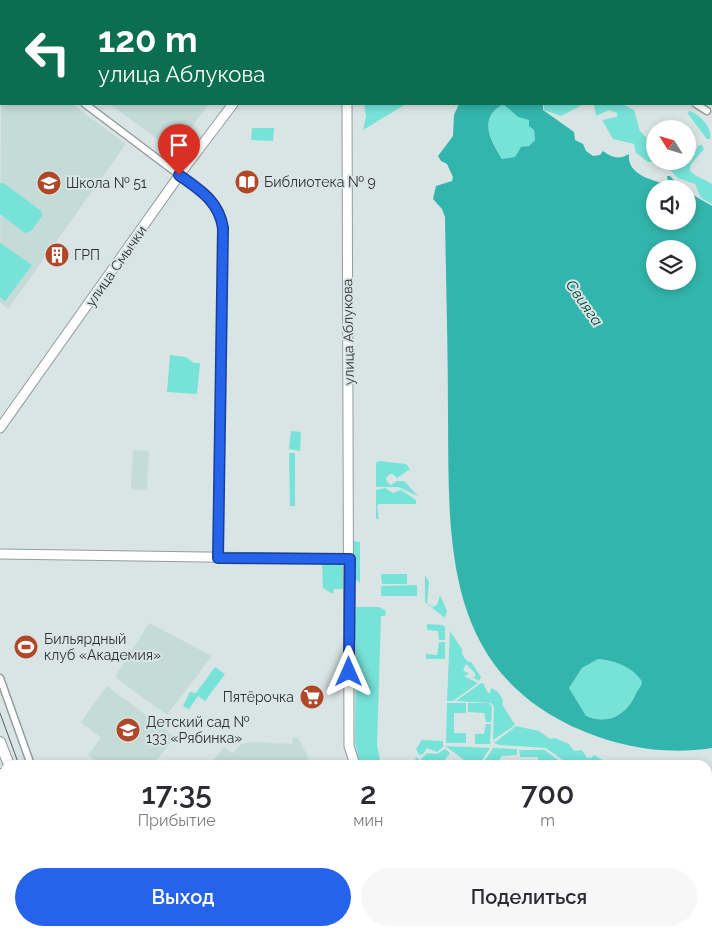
<!DOCTYPE html>
<html lang="ru">
<head>
<meta charset="utf-8">
<style>
	:root { --surface:#fff; --page:#f7f7f7; --text:#2b2b33; --muted:#7c7c81; --accent:#2563eb }
	body { margin:0; font-family:Raleway,sans-serif; background:var(--page); color:var(--text); height:100vh; display:flex; flex-direction:column; font-size:19px; white-space:nowrap }
	* { box-sizing:border-box; margin:0 }
	p { font-size:16px; color:var(--muted) }
	.icon { flex:none; width:28px; height:28px; fill:none; stroke:currentColor; stroke-width:2; stroke-linecap:round; stroke-linejoin:round }
	.map { position:relative; flex:1; overflow:hidden }
	.details { position:absolute; left:0px; top:760px; width:712px; height:176px; display:flex; flex-direction:column; background:var(--surface); border-radius:15px 15px 0 0; box-shadow:0 2px 8px #0003 }
	.details>* { flex:none }
	.top-card { position:absolute; left:0px; top:0px; width:712px; height:105px; box-shadow:0 2px 8px #0003; background:#0b6e4f; color:#fff; overflow:hidden }
	.needle { width:32px; rotate:307deg }
	.fabs { position:absolute; left:646px; top:120px; display:grid; gap:10px }
	.fabs a { display:grid; place-items:center; width:50px; height:50px; border-radius:50%; background:var(--surface); box-shadow:0 2px 8px #0003; font-size:25px }
	.pin { position:absolute; display:grid; place-items:center; width:42px; height:42px; color:#fff; margin:-51px -21px; border-radius:50% 50% 50% 0; rotate:-45deg; box-shadow:0 0 5px #0007 }
	.pin .icon { rotate:45deg }
	.me { position:absolute; width:55px; margin:-28px; rotate:0deg; stroke-linejoin:round; filter:drop-shadow(0 0 4px #0008) }
	.turn { display:flex; align-items:center; gap:18px; height:105px; padding:0 15px; font-size:22px }
	.turn .icon { width:65px; height:65px; stroke-width:2.5 }
	.turn b { display:block; font-size:35px; line-height:42px }
	.eta { display:flex; justify-content:space-evenly; align-items:center; height:85px; text-align:center }
	.eta b { font-size:30px; font-weight:600; line-height:35px }
	.primary-button { display:flex; gap:10px; margin-top:auto; padding:10px 15px }
	.primary-button a { flex:1; height:58px; border-radius:30px; background:var(--accent); color:#fff; font-size:20px; font-weight:600; line-height:58px; text-align:center }
	.primary-button a+a { background:var(--page); color:var(--text) }
	.map>svg:first-child { display:block }
</style>
</head>
<body>
<div class="map">
<svg width="712" height="936" viewBox="0 0 712 936">
	<rect width="100%" height="100%" fill="#d9e5e4"/>
	<g fill="#c5dbd8">
		<path d="M 1,88 L 1,104 L 72,104 L 126,144 L 8,309 L 0,302 Z"/>
		<path d="M 110,104 L 209,104 L 173,151 Z"/>
		<path d="M 133,450 L 149,451 L 147,490 L 131,489 Z"/>
		<path d="M 149,623 L 212,656 L 167,715 L 115,677 Z"/>
		<path d="M 107,686 L 175,737 L 153,765 L 101,765 L 88,755 L 101,738 L 81,722 Z"/>
		<path d="M 293,737 L 298,737 L 310,761 L 310,765 L 210,765 L 224,747 L 233,753 L 240,745 L 249,742 L 292,744 Z"/>
		<path d="M 369,931 L 507,931 L 509,933 L 507,936 L 375,936 Z"/>
	</g>
	<g fill="#77e2d8">
		<path d="M 364,104 L 368,104 L 369,106 L 370,104 L 406,104 L 363,130 L 366,116 Z"/>
		<path d="M 503,104 L 518,117 L 529,120 L 534,130 L 535,140 L 529,146 L 519,150 L 515,157 L 502,159 C 491,138 477,122 503,104 Z"/>
		<path d="M 544,104 L 582,104 L 582,105 L 561,116 L 544,110 Z"/>
		<path d="M 594,104 L 622,104 L 634,110 L 640,131 L 652,143 L 655,143 L 655,158 L 652,162 L 648,162 L 636,153 L 634,144 L 613,139 L 602,120 L 617,117 L 617,113 L 609,110 L 596,116 Z"/>
		<path d="M 689,111 C 700,114 712,127 710,139 L 707,139 L 688,114 Z"/>
		<path d="M 252,128 L 274,128 L 273,141 L 251,140 Z"/>
		<path d="M 699,145 L 702,145 L 704,149 L 691,164 L 690,171 C 693,175 706,180 712,184 L 712,204 L 701,198 L 695,184 L 678,178 L 661,161 L 688,161 L 688,157 L 694,153 Z"/>
		<path d="M 0,183 L 5,184 L 41,211 L 42,216 L 31,231 L 25,233 L 0,214 Z"/>
		<path d="M 0,243 L 32,265 L 5,301 L 0,297 Z"/>
		<path d="M 170,355 L 186,357 L 194,363 L 200,363 L 197,394 L 167,392 Z"/>
		<path d="M 291,431 L 301,432 L 300,451 L 289,449 Z"/>
		<path d="M 289,453 L 295,453 L 295,506 L 290,506 Z"/>
		<path d="M 379,461 L 406,464 L 410,469 L 397,478 L 393,474 L 390,474 L 386,478 L 387,482 L 391,485 L 397,481 L 404,481 L 418,496 L 398,487 L 376,487 L 376,463 Z"/>
		<path d="M 385,488 L 393,493 L 401,490 L 416,500 L 416,504 L 379,504 L 377,506 L 379,519 L 376,519 L 376,490 Z"/>
		<path d="M 353,541 L 360,542 L 360,583 L 353,577 Z"/>
		<path d="M 322,563 L 339,563 L 343,566 L 345,589 L 334,589 L 333,594 L 323,588 Z"/>
		<path d="M 381,574 L 407,574 L 407,584 L 382,584 Z"/>
		<path d="M 425,575 L 429,582 L 427,603 L 433,607 L 437,605 L 440,595 L 447,611 L 445,618 L 425,602 Z"/>
		<path d="M 417,585 L 417,596 L 381,596 L 381,586 Z"/>
		<path d="M 356,607 L 379,607 L 386,611 L 385,616 L 381,616 L 377,745 L 381,765 L 360,765 L 355,742 L 356,642 C 350,630 356,620 356,607 Z"/>
		<path d="M 427,624 L 442,625 L 445,627 L 445,640 L 439,640 L 438,631 L 427,630 Z"/>
		<path d="M 450,631 L 462,649 L 462,654 L 467,661 L 471,662 L 481,677 L 479,681 L 471,676 L 475,677 L 475,673 L 466,664 L 463,670 L 469,674 L 464,676 L 478,683 L 453,701 L 447,701 Z"/>
		<path d="M 439,642 L 445,642 L 445,659 L 426,659 L 426,654 L 437,655 Z"/>
		<path d="M 598,659 C 613,660 634,667 642,682 C 641,688 638,690 635,696 C 625,716 607,724 586,717 L 569,688 L 582,668 Z"/>
		<path d="M 215,667 L 225,674 L 205,701 L 198,696 L 189,709 L 183,706 L 190,692 L 196,693 Z"/>
		<path d="M 481,683 L 484,684 L 486,690 L 490,694 L 491,688 L 498,692 L 503,700 L 502,704 L 515,725 L 493,740 L 494,707 L 491,703 L 456,701 Z"/>
		<path d="M 447,703 L 466,703 L 466,713 L 454,713 L 454,733 L 466,733 L 466,743 L 446,743 Z"/>
		<path d="M 468,703 L 489,703 L 492,707 L 491,722 L 486,722 L 484,713 L 468,712 Z"/>
		<path d="M 486,724 L 491,724 L 490,744 L 475,744 L 475,734 L 484,734 Z"/>
		<path d="M 516,726 L 539,731 L 550,739 L 555,738 L 569,744 L 574,751 L 582,750 L 587,758 L 591,758 L 594,755 L 602,760 L 604,765 L 570,765 L 546,748 L 500,745 L 494,743 Z"/>
		<path d="M 422,740 L 443,741 L 443,747 L 437,752 L 427,748 L 423,754 L 419,755 L 416,749 Z"/>
		<path d="M 445,746 L 490,748 L 479,765 L 471,765 Z"/>
		<path d="M 493,748 L 517,749 L 517,755 L 502,756 L 496,765 L 482,765 Z"/>
		<path d="M 445,749 L 450,753 L 441,765 L 418,765 L 415,761 L 416,757 L 420,760 L 427,753 L 437,754 Z"/>
		<path d="M 519,750 L 545,750 L 563,764 L 538,765 L 538,757 L 520,757 Z"/>
	</g>
	<path fill="#32b5ac" fill-rule="evenodd" d="M 459,104 L 543,104 L 543,110 L 574,132 L 575,140 L 583,144 L 586,151 L 593,156 L 600,155 L 603,151 C 612,158 619,160 629,154 C 627,174 649,179 665,184 L 668,182 L 667,176 L 670,176 L 682,189 L 655,189 L 655,221 L 688,221 L 688,192 L 712,206 L 712,748 C 667,755 624,748 583,731 C 442,672 449,542 448,414 C 448,348 446,283 445,217 L 442,209 L 433,199 L 436,186 L 452,181 L 453,177 L 447,164 L 441,161 L 438,156 L 453,136 L 454,115 ZM 503,104 L 518,117 L 529,120 L 529,126 L 534,130 L 535,140 L 529,146 L 521,147 L 515,157 L 502,159 C 491,140 477,120 503,104 ZM 655,249 L 688,249 L 688,281 L 655,281 ZM 598,659 C 613,660 634,667 642,682 C 641,688 637,690 635,696 C 625,716 607,725 586,716 L 569,688 L 582,668 Z"/>
	<g fill="none" stroke-linecap="round" stroke-linejoin="round">
		<defs>
			<g id="street">
				<path d="M 613,0 L 614,1"/>
				<path d="M 675,1 L 676,0"/>
				<path d="M 0,40 L 1,41"/>
				<path d="M 711,52 L 712,53"/>
				<path d="M 0,77 L 1,76"/>
				<path d="M 85,104 L 207,196 L 218,209 L 223,228 L 218,558"/>
				<path d="M 696,104 L 707,111"/>
				<path d="M 0,678 L 31,765"/>
				<path d="M 92,931 L 94,936"/>
			</g>
			<g id="secondary">
				<path d="M 346,0 L 346,1"/>
				<path d="M 302,1 L 303,0"/>
				<path d="M 347,104 L 349,746 L 355,765"/>
				<path d="M 0,428 L 183,170 L 233,104"/>
				<path d="M 0,554 L 350,559"/>
				<path d="M 527,931 L 533,936"/>
			</g>
			<g id="primary">
				<path d="M 0,742 L 9,765"/>
				<path d="M 0,774 L 5,788"/>
				<path d="M 60,931 L 61,936"/>
				<path d="M 70,931 L 72,936"/>
			</g>
		</defs>
		<use href="#street" stroke="#929e9d" stroke-width="9"/>
		<use href="#secondary" stroke="#929e9d" stroke-width="11"/>
		<use href="#primary" stroke="#929e9d" stroke-width="12"/>
		<use href="#street" stroke="#fff" stroke-width="6"/>
		<use href="#secondary" stroke="#fff" stroke-width="9"/>
		<use href="#primary" stroke="#fff" stroke-width="10"/>
		<g stroke="#555c5b" stroke-width="1">
			<path d="M 0,713 L 19,765"/>
			<path d="M 78,931 L 80,936"/>
		</g>
	</g>
	<g fill="none" stroke-linecap="round" stroke-linejoin="round">
		<defs>
			<path id="route" d="M 179,175 C 200,190 219,201 223,228 L 218,558 L 350,559 L 349,672"/>
		</defs>
		<use href="#route" stroke="#184099" stroke-width="12"/>
		<use href="#route" stroke="#2563eb" stroke-width="9"/>
	</g>
	<defs>
		<symbol id="library-disc" viewBox="-11 -11 22 22"><circle r="9.5" fill="#b04828" stroke="#d9e5e4"/><path d="M-6-4Q-3-5.5-.7-3.5V5Q-3 3-6 4ZM6-4Q3-5.5 .7-3.5V5Q3 3 6 4Z" fill="#fff"/></symbol>
		<symbol id="school-disc" viewBox="-11 -11 22 22"><circle r="9.5" fill="#b04828" stroke="#d9e5e4"/><path d="M0-5L7-2L0 1L-7-2ZM-4 1L0 2.5L4 1V4Q0 6-4 4Z" fill="#fff"/></symbol>
		<symbol id="building-disc" viewBox="-11 -11 22 22"><circle r="9.5" fill="#b04828" stroke="#d9e5e4"/><path d="M-4-6H4V6H1V3H-1V6H-4ZM-2.5-4.3h1.7v1.8h-1.7ZM.8-4.3h1.7v1.8H.8ZM-2.5-1h1.7V.8h-1.7ZM.8-1h1.7V.8H.8Z" fill="#fff"/></symbol>
		<symbol id="stadium-disc" viewBox="-11 -11 22 22"><circle r="9.5" fill="#b04828" stroke="#d9e5e4"/><path d="M0-5a6.5 5 0 1 0 0 10a6.5 5 0 1 0 0-10ZM-3.5-1.8h7v3.6h-7Z" fill="#fff"/></symbol>
		<symbol id="supermarket-disc" viewBox="-11 -11 22 22"><circle r="9.5" fill="#b04828" stroke="#d9e5e4"/><path d="M-6-5.5h2.5l.6 2H6L4.5 2H-2.5L-4.4-4H-6ZM-1.5 3.2a1.3 1.3 0 1 0 .1 0ZM3 3.2a1.3 1.3 0 1 0 .1 0Z" fill="#fff"/></symbol>
	</defs>
	<g fill-rule="evenodd">
		<use href="#library-disc" x="233" y="168" width="28" height="28"/>
		<use href="#school-disc" x="35" y="169" width="28" height="28"/>
		<use href="#building-disc" x="43" y="241" width="28" height="28"/>
		<use href="#stadium-disc" x="12" y="633" width="28" height="28"/>
		<use href="#supermarket-disc" x="298" y="683" width="28" height="28"/>
		<use href="#school-disc" x="114" y="716" width="28" height="28"/>
	</g>
	<g text-anchor="middle" dominant-baseline="central" stroke-width="4" stroke-linejoin="round" paint-order="stroke">
		<g font-size="14" fill="#2d3231" stroke="#d9e5e4" text-anchor="start">
			<text x="264" y="182">Библиотека № 9</text>
			<text x="66" y="183">Школа № 51</text>
			<text x="74" y="255">ГРП</text>
			<text x="44" y="639">Бильярдный<tspan x="44" dy="16">клуб «Академия»</tspan></text>
			<text x="294" y="697" text-anchor="end">Пятёрочка</text>
			<text x="146" y="722">Детский сад №<tspan x="146" dy="16">133 «Рябинка»</tspan></text>
		</g>
		<g font-size="14" fill="#2d3231" stroke="#d9e5e4">
			<text transform="translate(116 266) rotate(-55)">улица Смычки</text>
			<text transform="translate(348 332) rotate(-91)">улица Аблукова</text>
		</g>
		<g font-size="15" font-style="italic" fill="#04403c" stroke="#d9e5e4">
			<text transform="translate(584 303) rotate(55)">Свияга</text>
		</g>
	</g>
</svg>
<div class="fabs">
<a><svg class="needle" viewBox="-14 -14 28 28"><path d="M0-13l5 13h-10z" fill="#e53935"/><path d="M0 13l5-13h-10z" fill="#7c7c81"/></svg></a>
<a><svg class="icon" aria-label="sound" viewBox="0 0 24 24"><path d="M4 9h4l5-4v14l-5-4H4zM17 9q2 3 0 6"/></svg></a>
<a><svg class="icon" aria-label="layers" viewBox="0 0 24 24"><path d="M12 4l9 5-9 5-9-5zM3 14l9 5 9-5"/></svg></a>
</div>
<div class="pin" style="left:179px;top:175px;background:#d93025"><svg class="icon" aria-label="arrive" viewBox="0 0 24 24"><path d="M6 21V4h12l-3 4 3 4H6"/></svg></div>
<svg class="me" style="left:349px;top:672px" viewBox="-20 -20 40 40"><path d="M0-17L14 15 0 8-14 15z" fill="#2563eb" stroke="#fff" stroke-width="4"/></svg>
<div class="top-card">
<div class="turn"><svg class="icon" aria-label="left" viewBox="0 0 24 24"><path d="M17 20v-9H6M10 6l-5 5 5 5"/></svg><div><b>120 m</b>улица Аблукова</div></div>
</div>
<section class="details">
<div class="eta">
<div><b>17:35</b><p>Прибытие</p></div>
<div><b>2</b><p>мин</p></div>
<div><b>700</b><p>m</p></div>
</div>
<div class="primary-button"><a>Выход</a><a>Поделиться</a></div>
</section>
</div>
</body>
</html>
